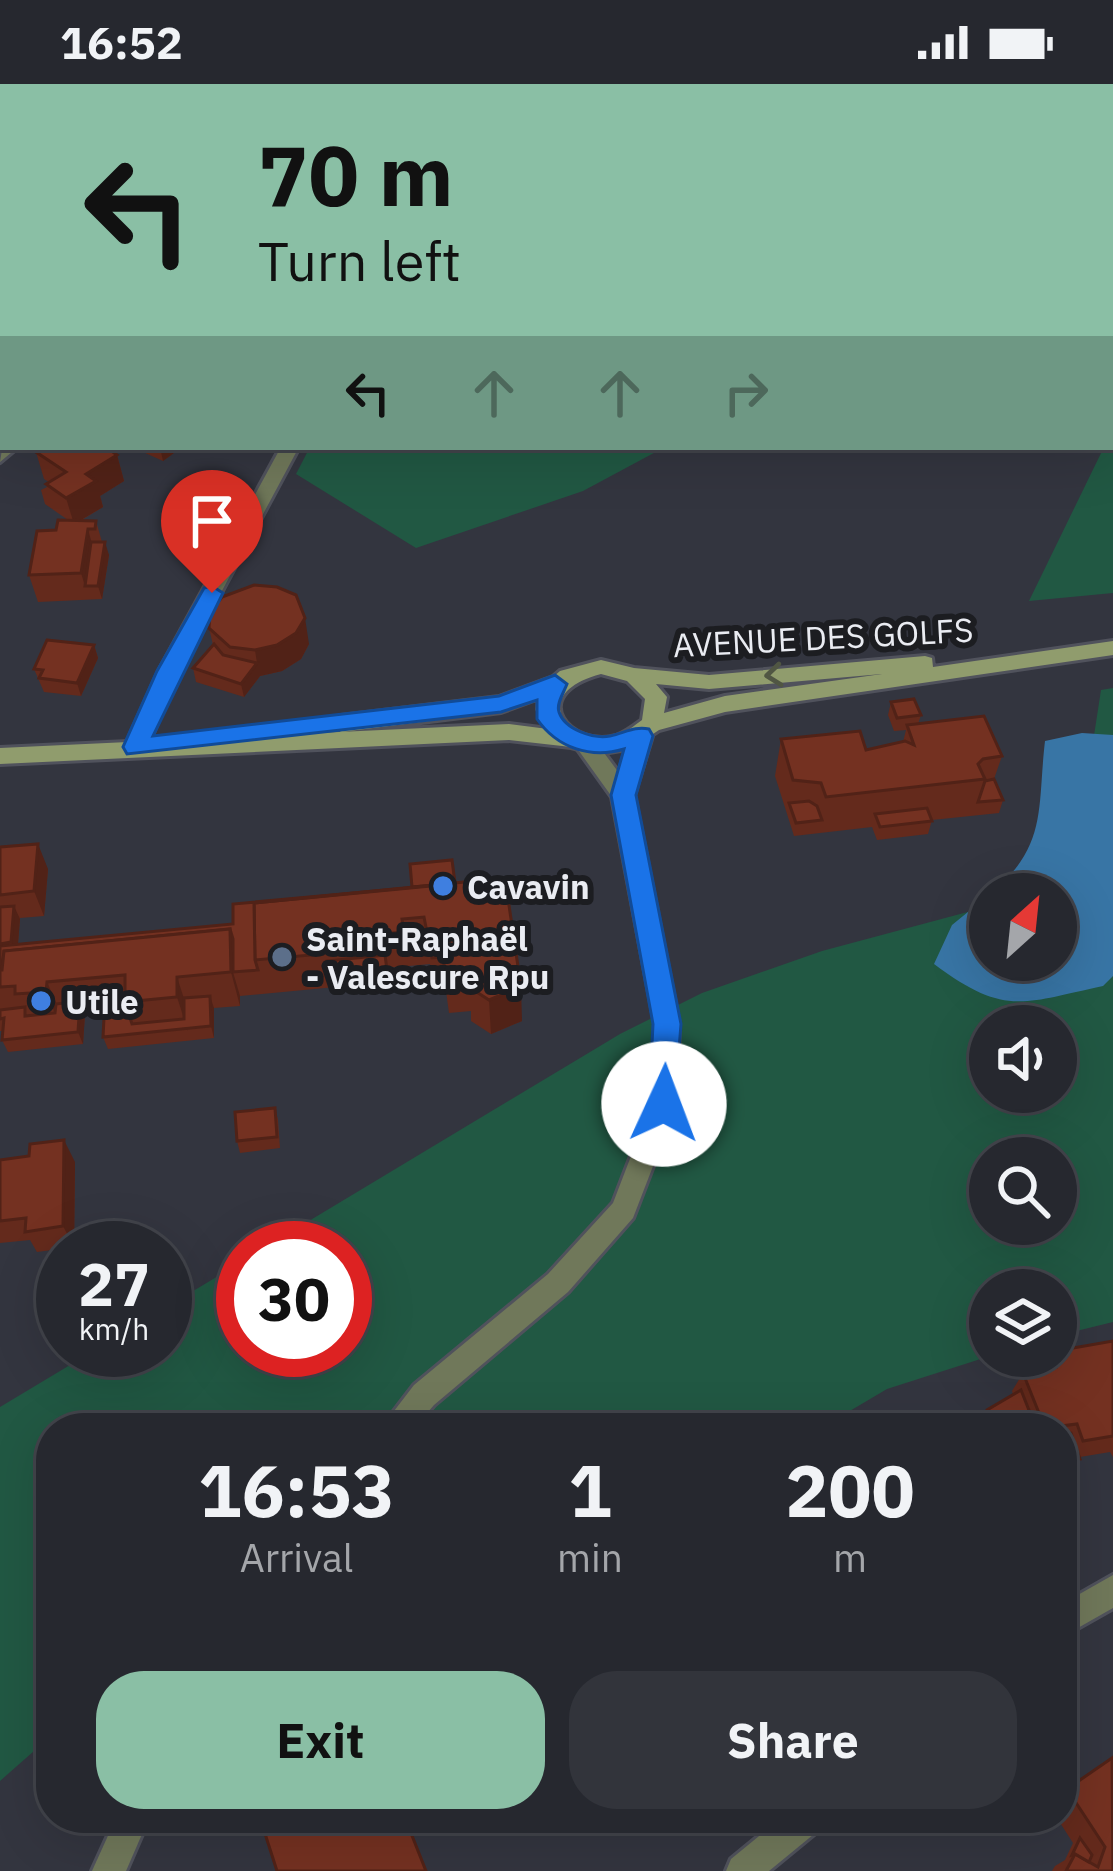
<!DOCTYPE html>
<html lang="en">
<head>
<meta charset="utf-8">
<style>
	:root { --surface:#26282f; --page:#32343b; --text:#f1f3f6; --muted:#a4a6aa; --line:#42444b; --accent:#8abfa5 }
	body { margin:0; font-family:"IBM Plex Sans",sans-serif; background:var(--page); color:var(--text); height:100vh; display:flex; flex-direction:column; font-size:45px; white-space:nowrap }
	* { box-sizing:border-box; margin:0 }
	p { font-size:39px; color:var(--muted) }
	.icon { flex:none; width:66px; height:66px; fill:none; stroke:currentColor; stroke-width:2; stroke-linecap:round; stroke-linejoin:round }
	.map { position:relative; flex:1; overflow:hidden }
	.details { position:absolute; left:36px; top:1329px; width:1041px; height:420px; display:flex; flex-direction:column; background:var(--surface); border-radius:48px; box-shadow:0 12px 48px #0002,0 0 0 3px var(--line) }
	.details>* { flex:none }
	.banner { position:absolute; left:0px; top:0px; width:1113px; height:366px; box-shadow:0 12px 48px #0002,0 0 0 3px var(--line); background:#8abfa5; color:#111; overflow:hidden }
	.needle { width:78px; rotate:27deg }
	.fabs { position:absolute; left:969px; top:789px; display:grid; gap:24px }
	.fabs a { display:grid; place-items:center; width:108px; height:108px; border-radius:50%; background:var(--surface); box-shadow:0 12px 48px #0002,0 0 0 3px var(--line); font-size:60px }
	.speed { position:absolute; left:36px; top:1137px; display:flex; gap:24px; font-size:60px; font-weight:700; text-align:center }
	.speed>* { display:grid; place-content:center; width:156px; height:156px; border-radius:50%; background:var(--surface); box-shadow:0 12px 48px #0002,0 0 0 3px var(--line); line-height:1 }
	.speed small { font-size:30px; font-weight:400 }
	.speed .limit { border:18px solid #d22; background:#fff; color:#111 }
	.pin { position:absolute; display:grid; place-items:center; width:102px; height:102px; color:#fff; margin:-123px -51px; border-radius:50% 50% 50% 0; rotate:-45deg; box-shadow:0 0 12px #0007 }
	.pin .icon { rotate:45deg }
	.me { position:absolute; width:132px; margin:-66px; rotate:2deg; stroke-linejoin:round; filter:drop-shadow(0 0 9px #0008) }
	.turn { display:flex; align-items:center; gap:42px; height:252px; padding:0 60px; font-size:54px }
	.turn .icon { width:156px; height:156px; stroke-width:2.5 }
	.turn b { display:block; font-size:84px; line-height:102px }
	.lanes { display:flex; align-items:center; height:114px; padding:0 60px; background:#0003; justify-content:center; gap:60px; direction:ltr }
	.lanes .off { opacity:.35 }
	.eta { display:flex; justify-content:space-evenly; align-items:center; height:204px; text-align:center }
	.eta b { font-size:72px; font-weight:700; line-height:84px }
	.cta { display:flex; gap:24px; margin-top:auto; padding:24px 60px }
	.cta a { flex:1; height:138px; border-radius:48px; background:var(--accent); color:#111; font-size:48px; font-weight:700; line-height:138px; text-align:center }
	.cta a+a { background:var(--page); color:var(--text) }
	.status { display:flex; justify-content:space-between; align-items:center; height:84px; padding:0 60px; background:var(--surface); direction:ltr }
	.status svg { height:33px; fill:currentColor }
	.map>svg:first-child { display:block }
</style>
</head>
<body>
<div class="status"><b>16:52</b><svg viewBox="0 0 49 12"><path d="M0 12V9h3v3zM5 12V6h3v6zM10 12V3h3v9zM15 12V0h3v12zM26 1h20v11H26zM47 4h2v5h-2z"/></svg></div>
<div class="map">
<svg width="1113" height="1787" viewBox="0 0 1113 1787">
	<rect width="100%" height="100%" fill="#33353f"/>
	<g fill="#215843" fill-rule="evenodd">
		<path d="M 1113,346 L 1113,509 L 1029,517 L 1104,363 L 1110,363 Z"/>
		<path d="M 310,363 L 665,363 L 583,407 L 416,464 L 296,390 Z"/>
		<path d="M 1113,604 L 1113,1238 L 1056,1252 L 1056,1206 L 990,1206 L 990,1272 L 887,1305 L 821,1344 L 51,1344 L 51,1652 L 0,1697 L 0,1323 L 95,1266 L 165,1266 L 165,1224 L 243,1177 L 243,1266 L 345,1266 L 345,1164 L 264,1164 L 620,950 L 702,909 L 822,867 L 990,822 L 990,876 L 1056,876 L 1056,810 L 1079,749 L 1101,606 ZM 990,942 L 1056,942 L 1056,1008 L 990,1008 ZM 990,1074 L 1056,1074 L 1056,1140 L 990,1140 Z"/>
	</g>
	<path fill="#237e5e" d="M 0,0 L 510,0 L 3,3 L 0,172 Z"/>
	<path fill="#3875a5" d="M 1082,649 L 1113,651 L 1113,892 L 1103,902 C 1023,919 1005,933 934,880 L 952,841 L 990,810 L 990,876 L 1056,876 L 1056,810 L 990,810 C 1048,762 1037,726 1045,657 Z"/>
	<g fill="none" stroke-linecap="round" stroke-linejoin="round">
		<defs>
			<g id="street">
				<path d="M 624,0 L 640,0 L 641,2 L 622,3 Z"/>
				<path d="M 3,359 L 3,363 L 18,363 L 0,378 Z"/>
				<path d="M 281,363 L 299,363 L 179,587 L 147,663 L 136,671 L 128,669 L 125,663 L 159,587 Z"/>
				<path d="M 641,644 L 652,652 L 634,711 L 679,940 L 677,1020 L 633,1134 L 568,1208 L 434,1321 L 414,1344 L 381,1344 L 414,1301 L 548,1190 L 613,1119 L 651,1020 L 655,940 L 612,713 L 574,660 L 585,652 L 593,654 L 619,689 L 630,652 Z"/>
				<path d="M 1113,1491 L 1113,1524 L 1062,1553 L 1062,1520 Z"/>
				<path d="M 116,1734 L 149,1734 L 126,1787 L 92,1787 Z"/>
				<path d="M 781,1734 L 823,1734 L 819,1746 L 769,1787 L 726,1787 L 731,1775 Z"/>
			</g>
			<path id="secondary" d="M 1113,557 L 1113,571 L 725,628 L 659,646 L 632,664 L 598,670 L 571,663 L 509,656 L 0,680 L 0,664 L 509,640 L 548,645 L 538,625 L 539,614 L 501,628 L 341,648 L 330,640 L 341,632 L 499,613 L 553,593 L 560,587 L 601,576 L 634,584 L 709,591 L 925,572 L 932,574 L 933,583 ZM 601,590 L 627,597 L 645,615 L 642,636 C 634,642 625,649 616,652 C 572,665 523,611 601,590 ZM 882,590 L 725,612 L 664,629 L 667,613 L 656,600 L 709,605 Z"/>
		</defs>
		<use href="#street" stroke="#50525c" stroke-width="6"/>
		<use href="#secondary" stroke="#50525c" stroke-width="6"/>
		<path stroke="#7f8189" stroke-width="4.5" stroke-dasharray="1.5 6" stroke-linecap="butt" d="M 555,3 L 564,0"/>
		<use href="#street" fill="#70785a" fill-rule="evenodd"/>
		<use href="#secondary" fill="#909c6d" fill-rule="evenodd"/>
	</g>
	<g fill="#642a1c">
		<path d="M 141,363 L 182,363 L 163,377 L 143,368 Z"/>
		<path d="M 36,368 L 117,371 L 124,397 L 100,412 L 103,423 L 80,437 L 96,437 L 102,458 L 109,471 L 102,515 L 38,518 L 29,491 L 56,446 L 68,436 L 45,420 L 41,406 L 47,403 L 46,400 L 49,398 L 44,395 Z"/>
		<path d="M 209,544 L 309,560 L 301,575 L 282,587 L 260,592 L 244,613 L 196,598 L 193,584 L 213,561 Z"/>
		<path d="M 94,561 L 98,574 L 81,612 L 44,608 L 34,585 Z"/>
		<path d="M 891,618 L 921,631 L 918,640 L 1002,672 L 994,695 L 1003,716 L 999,729 L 932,736 L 928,750 L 877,756 L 872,743 L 794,752 L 775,692 L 781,655 L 866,666 L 903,658 L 906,646 L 894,647 L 888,631 Z"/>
		<path d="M 0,763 L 48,785 L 44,832 L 20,834 L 18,860 L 233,840 L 455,799 L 522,937 L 491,950 L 471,937 L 471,927 L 449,929 L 446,907 L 435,908 L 430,880 L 387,884 L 388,898 L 240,912 L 240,922 L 214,924 L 214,954 L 108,965 L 103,953 L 104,928 L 85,930 L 83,960 L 8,968 L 2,956 L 3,947 L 0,947 Z"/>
		<path d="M 275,1024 L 278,1036 L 280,1064 L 240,1069 L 237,1057 Z"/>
		<path d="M 0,1076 L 75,1078 L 74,1163 L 37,1168 L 30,1156 L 0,1159 Z"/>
		<path d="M 1113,1257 L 1113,1373 L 1110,1368 L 1080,1373 L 1074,1384 L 1062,1385 L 1062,1344 L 981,1344 L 982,1336 L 987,1326 L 1013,1310 L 1012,1307 L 1023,1289 L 1041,1286 L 1049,1272 L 1056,1272 Z"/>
		<path d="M 1112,1674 L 1113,1787 L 1052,1787 L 1055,1782 L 1065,1776 L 1073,1759 L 1057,1734 L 1062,1734 L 1062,1709 Z"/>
	</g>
	<g fill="#512217">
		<path d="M 765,0 L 781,0 L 780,3 L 764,3 Z"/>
		<path d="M 0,244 L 3,254 L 3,275 L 0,277 Z"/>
		<path d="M 160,363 L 182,363 L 163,377 Z"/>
		<path d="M 117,371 L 124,397 L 100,412 L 103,423 L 74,440 L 66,414 L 86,390 Z"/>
		<path d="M 88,445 L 95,471 L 85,502 L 81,489 Z"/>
		<path d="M 105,458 L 109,471 L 102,515 L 98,502 Z"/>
		<path d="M 305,534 L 309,560 L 301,575 L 282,587 L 260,592 L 244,613 L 241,600 L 257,579 L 255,566 Z"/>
		<path d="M 94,561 L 98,574 L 81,612 L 77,599 Z"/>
		<path d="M 38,760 L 48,785 L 44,832 L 34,807 Z"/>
		<path d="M 14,822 L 20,835 L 17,871 L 11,858 Z"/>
		<path d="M 230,845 L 239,879 L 233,888 L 240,912 L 240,922 L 231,888 Z"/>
		<path d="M 177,893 L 188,927 L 188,947 L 177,913 Z"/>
		<path d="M 47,898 L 62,932 L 60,941 L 46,908 Z"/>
		<path d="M 521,903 L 522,937 L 491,950 L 489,916 Z"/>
		<path d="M 210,912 L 214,924 L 214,954 L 211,942 Z"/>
		<path d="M 80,917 L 85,929 L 83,960 L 78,948 Z"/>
		<path d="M 64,1056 L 75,1078 L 74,1163 L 63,1142 Z"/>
	</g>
	<g fill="#743121" stroke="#512217" stroke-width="3">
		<path d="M 695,0 L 745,0 L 740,3 L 692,3 Z"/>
		<path d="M 45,363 L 106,363 L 117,371 L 86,390 L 96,397 L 66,414 L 46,400 L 66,388 L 36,368 Z"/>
		<path d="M 58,436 L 96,437 L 95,445 L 88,445 L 81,489 L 29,491 L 37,447 L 56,446 Z"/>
		<path d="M 91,458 L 105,458 L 98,502 L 85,502 Z"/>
		<path d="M 254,501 L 277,503 L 296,511 L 305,534 L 296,549 L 277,561 L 255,566 L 230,563 L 209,544 L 210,528 L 222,513 Z"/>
		<path d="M 47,556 L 94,561 L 77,599 L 39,594 L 43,586 L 34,585 Z"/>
		<path d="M 214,560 L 223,571 L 257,579 L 241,600 L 193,584 Z"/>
		<path d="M 914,615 L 921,631 L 897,634 L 891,618 Z"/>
		<path d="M 984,632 L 1002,672 L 983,675 L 978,680 L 985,695 L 826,713 L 821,699 L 793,696 L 781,655 L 860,647 L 866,666 L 905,657 L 914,661 L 907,641 Z"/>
		<path d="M 994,695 L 1003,716 L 978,718 L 985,697 Z"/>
		<path d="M 809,717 L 817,722 L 822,736 L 796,739 L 789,719 Z"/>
		<path d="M 927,724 L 932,737 L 880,743 L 875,730 Z"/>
		<path d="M 38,760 L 34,807 L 0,811 L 0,763 Z"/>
		<path d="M 452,776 L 455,799 L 412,803 L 410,780 Z"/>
		<path d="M 505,794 L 521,903 L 489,916 L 469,903 L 470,893 L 446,895 L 443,873 L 432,874 L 424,833 L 402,835 L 404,848 L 323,855 L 323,870 L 255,876 L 254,819 Z"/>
		<path d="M 441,801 L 254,819 L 255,876 L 258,886 L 233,888 L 233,855 L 230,845 L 4,867 L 2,886 L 0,886 L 0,862 L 233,840 L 233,820 Z"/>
		<path d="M 14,822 L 11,858 L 0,860 L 0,823 Z"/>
		<path d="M 230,845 L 231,888 L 177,893 L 177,913 L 125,918 L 125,891 L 47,898 L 46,908 L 15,910 L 15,902 L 0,903 L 0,886 L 2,886 L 4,867 Z"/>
		<path d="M 427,855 L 429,867 L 407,870 L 405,857 Z"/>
		<path d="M 385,871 L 387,886 L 327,892 L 327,877 Z"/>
		<path d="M 210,912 L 211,942 L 103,953 L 105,915 L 125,913 L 125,918 L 132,940 L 184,935 L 184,914 Z"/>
		<path d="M 80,917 L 78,948 L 2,956 L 4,934 L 0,935 L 0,926 L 25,923 L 25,932 L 55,929 L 56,920 Z"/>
		<path d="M 275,1024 L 277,1053 L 237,1057 L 235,1028 Z"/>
		<path d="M 64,1056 L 63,1142 L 25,1148 L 26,1134 L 0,1137 L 0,1076 L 29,1072 L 30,1060 Z"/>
		<path d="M 1113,1257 L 1113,1352 L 1083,1357 L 1077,1340 L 1045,1344 L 1023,1289 L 1056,1283 L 1053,1272 L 1056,1272 L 1056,1267 Z"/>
		<path d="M 1021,1306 L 1036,1344 L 985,1344 L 987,1326 Z"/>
		<path d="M 1071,1349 L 1080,1375 L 1062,1377 L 1062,1350 Z"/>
		<path d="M 1112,1674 L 1113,1787 L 1066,1787 L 1075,1770 L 1098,1783 L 1105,1763 L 1067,1705 Z"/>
		<path d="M 260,1734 L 405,1734 L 426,1787 L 277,1787 Z"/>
		<path d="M 1080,1754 L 1092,1771 L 1089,1778 L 1075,1770 L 1072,1771 Z"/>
	</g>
	<defs><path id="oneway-chevron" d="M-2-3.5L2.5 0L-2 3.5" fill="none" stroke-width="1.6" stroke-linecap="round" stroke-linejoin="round" transform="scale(3)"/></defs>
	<use stroke="#505643" href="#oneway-chevron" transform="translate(774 591) rotate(174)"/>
	<path fill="#1a73e8" stroke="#114b97" stroke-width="3" d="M 212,502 L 223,509 L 153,652 L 499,612 L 555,591 L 567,600 C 564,608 556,620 559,628 C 565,646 594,655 610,652 C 625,649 634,642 649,645 L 653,652 L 636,711 L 681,940 L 674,1029 L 664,1032 L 654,1029 L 649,1020 L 653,940 L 611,711 L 624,665 C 591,675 557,664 537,635 L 537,616 L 501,628 L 127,670 L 123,663 L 157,587 L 204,504 Z"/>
	<g fill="#3f7fe0" stroke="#1c1d21" stroke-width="4.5">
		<circle cx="443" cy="802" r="12"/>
		<circle cx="41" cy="917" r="12"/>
	</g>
	<circle fill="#5c6f8a" stroke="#1c1d21" stroke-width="4.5" cx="282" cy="873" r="12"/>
	<g text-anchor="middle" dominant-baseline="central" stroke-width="12" stroke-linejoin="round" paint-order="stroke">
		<g font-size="33" fill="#eaecf2" stroke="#1c1d21">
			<text transform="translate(823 553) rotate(-3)">AVENUE DES GOLFS</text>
		</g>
		<g font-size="33" font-weight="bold" fill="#eaecf2" stroke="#1c1d21" text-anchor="start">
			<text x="467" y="802">Cavavin</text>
			<text x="306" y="854">Saint-Raphaël<tspan x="306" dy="38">- Valescure Rpu</tspan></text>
			<text x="65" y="917">Utile</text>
		</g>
	</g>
</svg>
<div class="fabs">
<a><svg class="needle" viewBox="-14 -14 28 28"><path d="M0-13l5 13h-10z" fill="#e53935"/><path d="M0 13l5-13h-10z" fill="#a4a6aa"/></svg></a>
<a><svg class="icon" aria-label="sound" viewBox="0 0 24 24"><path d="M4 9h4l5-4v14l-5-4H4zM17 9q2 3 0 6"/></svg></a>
<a><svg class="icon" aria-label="search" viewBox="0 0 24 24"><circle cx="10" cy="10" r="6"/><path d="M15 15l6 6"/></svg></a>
<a><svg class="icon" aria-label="layers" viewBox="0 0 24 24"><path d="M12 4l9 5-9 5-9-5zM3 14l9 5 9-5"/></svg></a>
</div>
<div class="speed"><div>27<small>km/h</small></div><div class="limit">30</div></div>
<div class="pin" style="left:212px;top:509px;background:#d93025"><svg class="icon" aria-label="arrive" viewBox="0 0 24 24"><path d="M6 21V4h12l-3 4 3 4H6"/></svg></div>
<svg class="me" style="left:664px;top:1020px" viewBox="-20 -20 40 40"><circle r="19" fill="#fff"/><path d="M0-13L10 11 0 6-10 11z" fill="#1a73e8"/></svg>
<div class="banner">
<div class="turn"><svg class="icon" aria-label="left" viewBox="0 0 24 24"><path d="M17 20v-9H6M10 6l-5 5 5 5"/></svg><div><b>70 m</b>Turn left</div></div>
<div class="lanes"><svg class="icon" aria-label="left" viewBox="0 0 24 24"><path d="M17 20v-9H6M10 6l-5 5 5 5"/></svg><svg class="icon off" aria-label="ahead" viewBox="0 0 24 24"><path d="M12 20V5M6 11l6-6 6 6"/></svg><svg class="icon off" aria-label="ahead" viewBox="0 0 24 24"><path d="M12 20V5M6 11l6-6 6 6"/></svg><svg class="icon off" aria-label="right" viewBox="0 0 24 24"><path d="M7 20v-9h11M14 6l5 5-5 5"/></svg></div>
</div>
<section class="details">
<div class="eta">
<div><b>16:53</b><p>Arrival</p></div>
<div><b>1</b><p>min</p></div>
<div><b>200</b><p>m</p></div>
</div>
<div class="cta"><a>Exit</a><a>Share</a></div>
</section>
</div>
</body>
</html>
